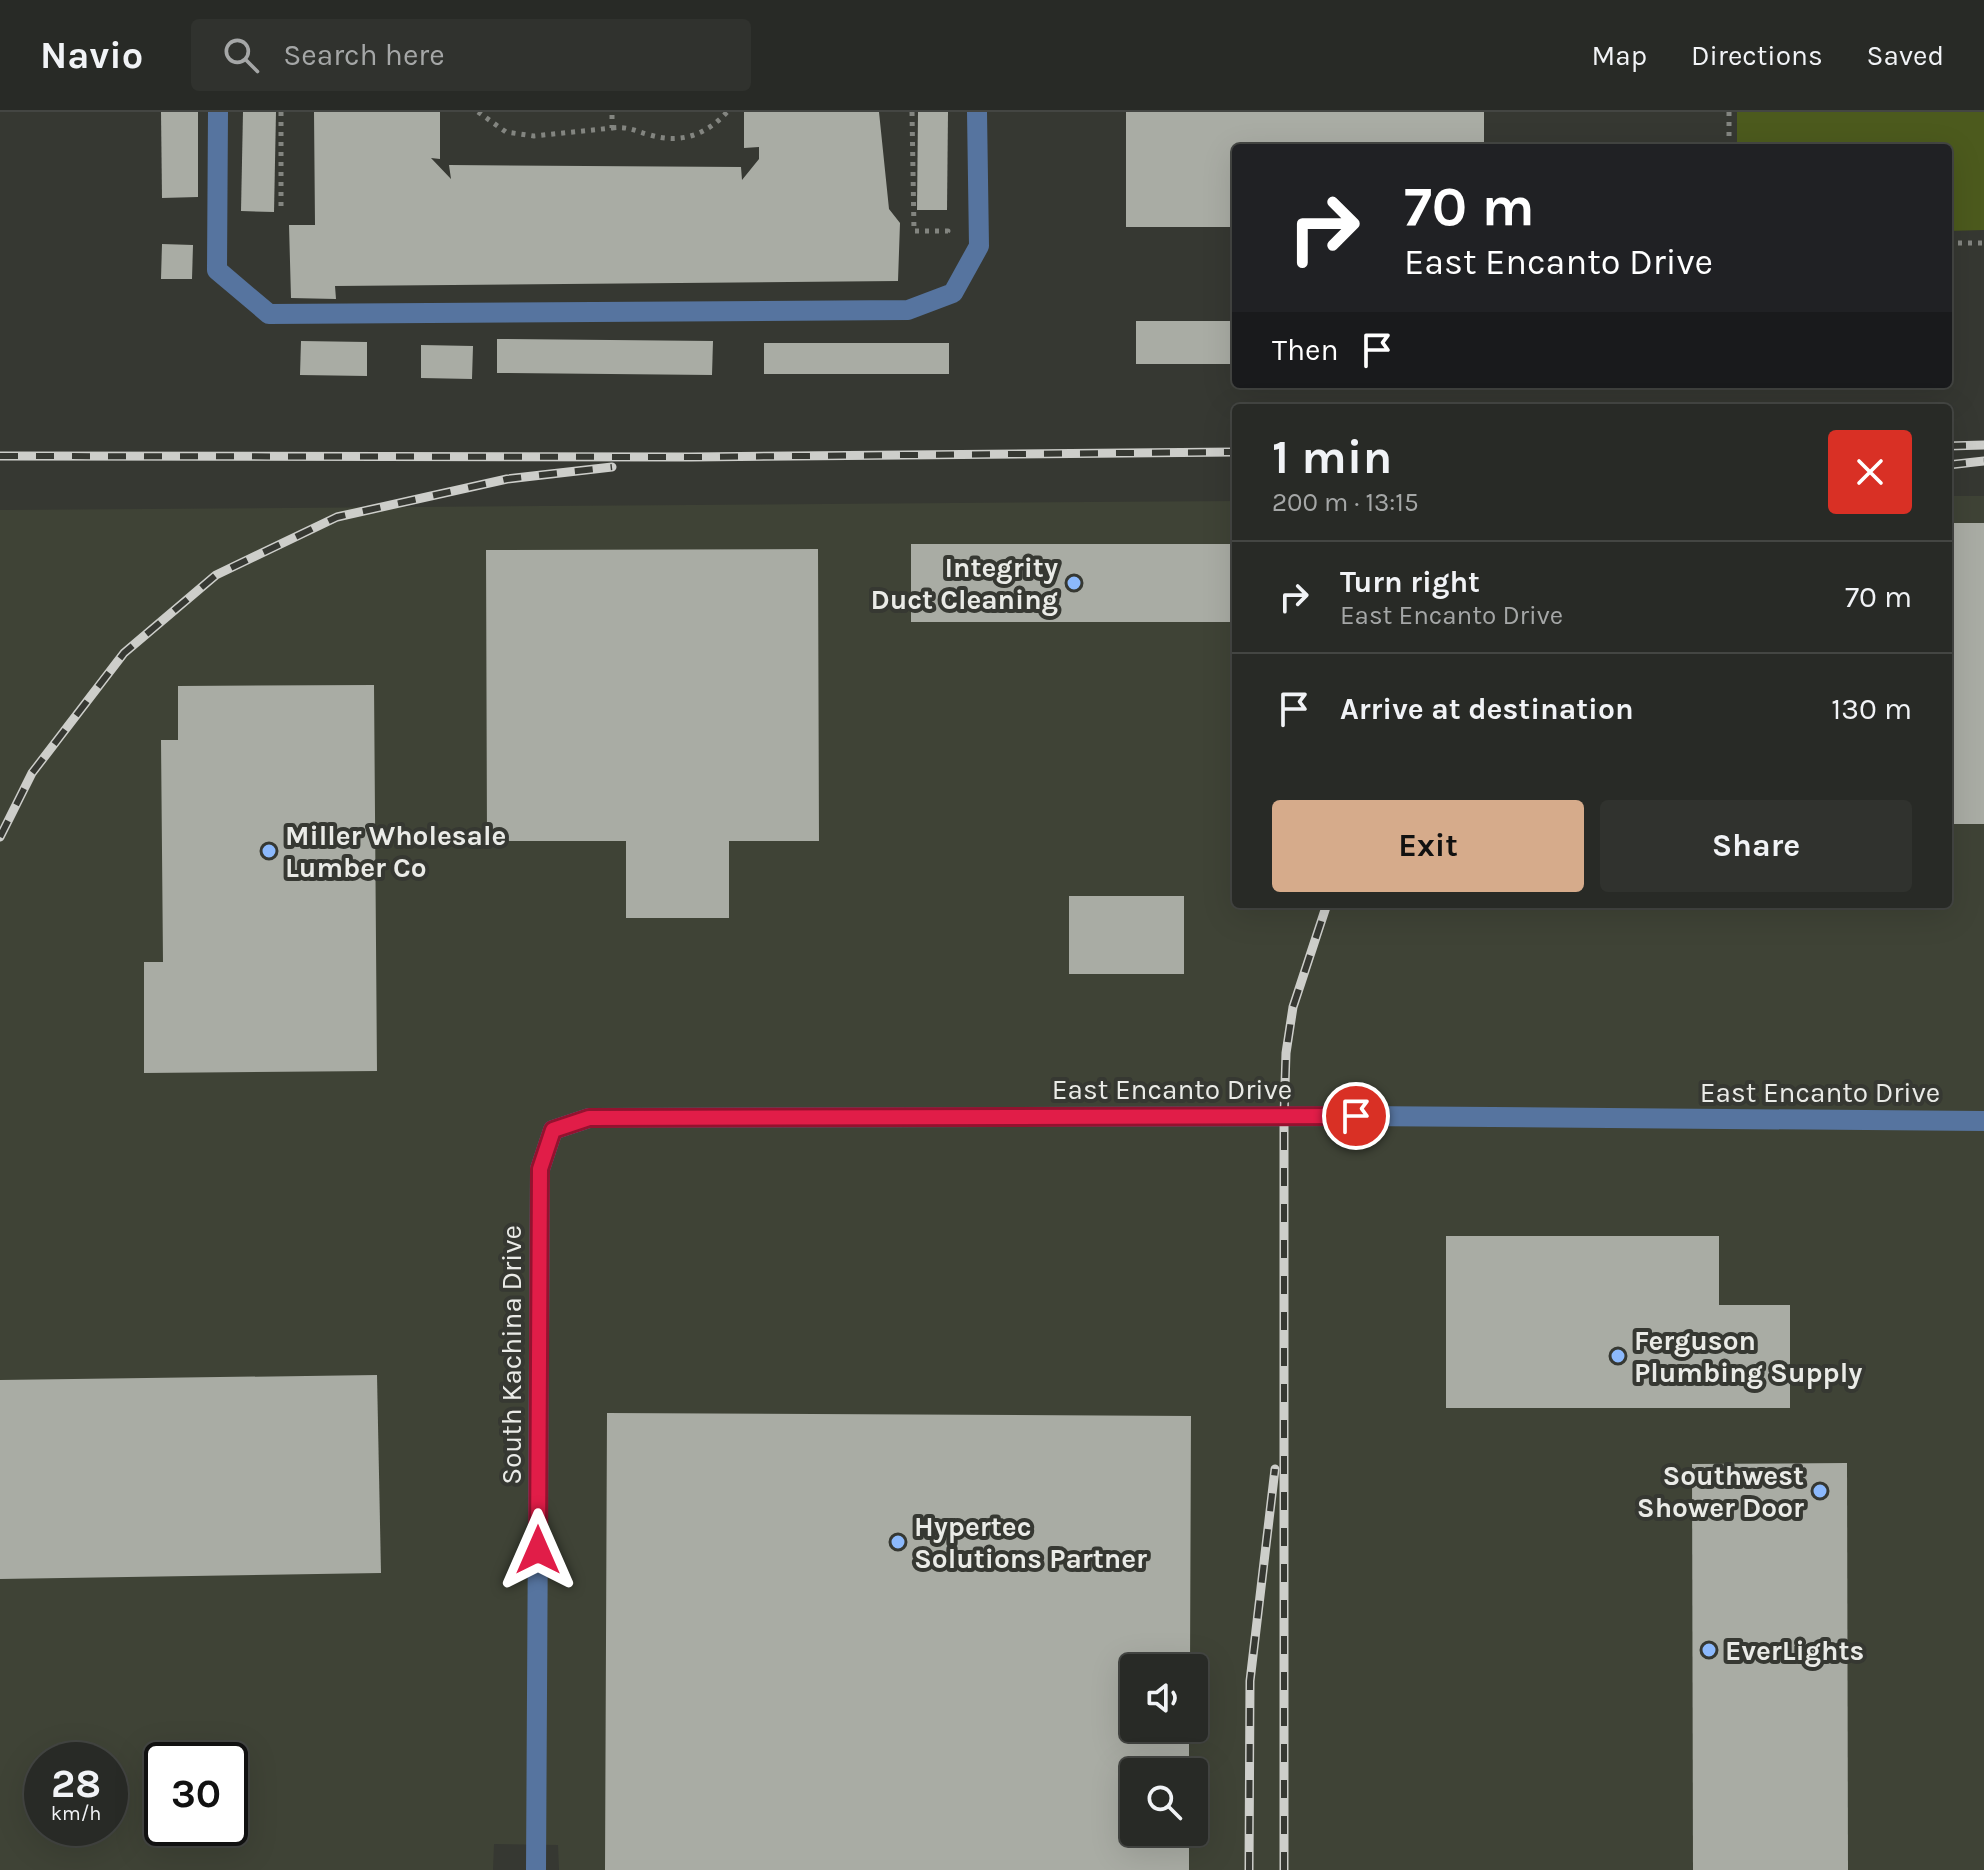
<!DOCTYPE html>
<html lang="en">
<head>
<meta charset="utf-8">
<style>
	:root { --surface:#282a26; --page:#30322e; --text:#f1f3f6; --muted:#a5a7a7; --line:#444643; --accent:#d6ab8b }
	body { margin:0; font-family:Karla,sans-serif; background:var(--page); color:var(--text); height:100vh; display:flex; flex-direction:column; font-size:30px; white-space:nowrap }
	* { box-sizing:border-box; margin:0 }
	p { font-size:26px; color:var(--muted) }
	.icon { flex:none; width:44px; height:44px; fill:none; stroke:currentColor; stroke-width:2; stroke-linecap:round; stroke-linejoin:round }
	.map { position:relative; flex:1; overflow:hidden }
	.drawer { position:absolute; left:1232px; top:292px; width:720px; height:504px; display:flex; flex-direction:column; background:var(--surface); border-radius:8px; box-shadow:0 8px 32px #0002,0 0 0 2px var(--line) }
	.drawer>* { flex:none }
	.hud { position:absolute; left:1232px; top:32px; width:720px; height:244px; border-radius:8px; box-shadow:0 8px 32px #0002,0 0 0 2px var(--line); background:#202124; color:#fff; overflow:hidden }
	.controls { position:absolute; left:1120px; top:1542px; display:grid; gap:16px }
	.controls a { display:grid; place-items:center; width:88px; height:88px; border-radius:8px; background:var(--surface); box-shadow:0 8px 32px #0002,0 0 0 2px var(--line); font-size:40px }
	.speed { position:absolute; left:24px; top:1630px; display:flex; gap:16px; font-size:40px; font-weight:700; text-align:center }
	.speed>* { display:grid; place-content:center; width:104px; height:104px; border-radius:50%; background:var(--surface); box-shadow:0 8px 32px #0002,0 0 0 2px var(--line); line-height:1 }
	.speed small { font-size:20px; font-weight:400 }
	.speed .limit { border:4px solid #111; border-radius:12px; background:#fff; color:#111 }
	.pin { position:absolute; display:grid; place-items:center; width:68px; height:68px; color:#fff; margin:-34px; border:4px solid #fff; border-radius:50%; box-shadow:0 2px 8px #0007 }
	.me { position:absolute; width:88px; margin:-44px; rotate:0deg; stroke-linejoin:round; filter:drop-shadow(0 0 6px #0008) }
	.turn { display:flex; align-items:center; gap:28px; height:168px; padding:0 40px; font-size:36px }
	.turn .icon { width:104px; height:104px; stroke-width:2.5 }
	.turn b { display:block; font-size:56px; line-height:68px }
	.then { display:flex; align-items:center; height:76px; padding:0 40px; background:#0003; gap:16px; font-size:30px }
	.round { display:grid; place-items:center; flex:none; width:84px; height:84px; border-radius:8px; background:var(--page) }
	.summary { display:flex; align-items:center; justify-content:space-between; height:136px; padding:0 40px }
	h1 { font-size:48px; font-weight:700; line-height:60px }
	.primary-button { display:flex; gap:16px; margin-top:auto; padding:16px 40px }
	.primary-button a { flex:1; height:92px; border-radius:8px; background:var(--accent); color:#111; font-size:32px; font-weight:700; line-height:92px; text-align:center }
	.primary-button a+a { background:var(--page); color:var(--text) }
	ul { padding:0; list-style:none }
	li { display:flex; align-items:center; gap:24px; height:112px; padding:0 40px; border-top:2px solid var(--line) }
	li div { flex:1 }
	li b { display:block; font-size:30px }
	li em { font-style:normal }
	header { display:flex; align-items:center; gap:48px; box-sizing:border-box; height:112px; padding:0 40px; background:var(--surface); border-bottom:2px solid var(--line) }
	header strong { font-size:38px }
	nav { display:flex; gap:44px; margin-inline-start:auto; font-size:28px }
	.search { width:560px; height:72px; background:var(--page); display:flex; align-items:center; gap:20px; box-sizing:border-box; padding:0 28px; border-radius:8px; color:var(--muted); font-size:30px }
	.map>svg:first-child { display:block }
</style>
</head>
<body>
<header>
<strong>Navio</strong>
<div class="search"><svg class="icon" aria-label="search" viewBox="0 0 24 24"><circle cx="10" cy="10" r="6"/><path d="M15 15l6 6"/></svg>Search here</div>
<nav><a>Map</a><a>Directions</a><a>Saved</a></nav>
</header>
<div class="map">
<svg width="1984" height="1758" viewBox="0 0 1984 1758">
	<rect width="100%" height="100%" fill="#363832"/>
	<path fill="#3f4336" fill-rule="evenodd" d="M 1948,384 L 1984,384 L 1984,1758 L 559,1758 L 558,1733 L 494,1732 L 493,1758 L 0,1758 L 0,398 L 1236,389 L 1236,792 L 1948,792 ZM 1134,1556 L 1194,1556 L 1194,1616 L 1134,1616 ZM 42,1648 L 110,1648 L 110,1716 L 42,1716 ZM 162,1648 L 230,1648 L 230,1716 L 162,1716 ZM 1134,1660 L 1194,1660 L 1194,1720 L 1134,1720 Z"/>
	<path fill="#4c5a1d" d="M 1737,0 L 1984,0 L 1984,118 L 1948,119 L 1948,36 L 1737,36 Z"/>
	<g fill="#a9aca4">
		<path d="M 161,0 L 198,0 L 198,85 L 162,86 Z"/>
		<path d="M 243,0 L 276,0 L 274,100 L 241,99 Z"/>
		<path d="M 314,0 L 440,0 L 440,47 L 431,46 L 451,67 L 449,53 L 741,55 L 742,68 L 759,47 L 759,35 L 744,36 L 744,0 L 879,0 L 889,97 L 900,111 L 898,169 L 335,174 L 336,187 L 291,186 L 289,113 L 315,113 Z"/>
		<path d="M 918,0 L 948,0 L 947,98 L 917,98 Z"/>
		<path d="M 1126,0 L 1484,0 L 1484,36 L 1236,36 L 1236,115 L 1126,115 Z"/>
		<path d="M 162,132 L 193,133 L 192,167 L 161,167 Z"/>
		<rect x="1136" y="209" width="100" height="43"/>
		<path d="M 497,227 L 713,229 L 712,263 L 497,261 Z"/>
		<path d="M 301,229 L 367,230 L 367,264 L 300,263 Z"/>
		<rect x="764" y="231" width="185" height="31"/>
		<path d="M 421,233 L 473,234 L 472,267 L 421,266 Z"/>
		<rect x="1948" y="411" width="36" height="301"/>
		<rect x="911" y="432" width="325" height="78"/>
		<path d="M 818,437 L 819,729 L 729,729 L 729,806 L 626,806 L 626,729 L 487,729 L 486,438 Z"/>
		<path d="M 374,573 L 377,959 L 144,961 L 144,850 L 163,850 L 161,628 L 178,628 L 178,574 Z"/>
		<rect x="1069" y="784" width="115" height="78"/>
		<path d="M 1446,1124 L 1719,1124 L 1719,1193 L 1790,1193 L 1790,1296 L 1446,1296 Z"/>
		<path d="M 377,1263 L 381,1461 L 0,1467 L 0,1268 Z"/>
		<path d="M 607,1301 L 1191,1304 L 1190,1556 L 1134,1556 L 1134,1616 L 1189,1616 L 1189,1660 L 1134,1660 L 1134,1720 L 1189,1720 L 1189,1758 L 605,1758 Z"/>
		<path d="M 1847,1351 L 1848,1758 L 1693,1758 L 1692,1352 Z"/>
	</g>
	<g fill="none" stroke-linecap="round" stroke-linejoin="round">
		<g stroke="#838580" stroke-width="5" stroke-dasharray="4 6" stroke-linecap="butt">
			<path d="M 281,0 L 281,95"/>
			<path d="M 478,0 L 506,20 L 534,24 L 612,16 L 612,0"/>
			<path d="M 912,0 L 914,119 L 948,119 L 947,121"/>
			<path d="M 1729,0 L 1729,36"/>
			<path d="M 612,16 C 628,14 635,19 650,23 C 681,32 706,23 727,0"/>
			<path d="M 1948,131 L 1984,131"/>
		</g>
		<g stroke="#56749f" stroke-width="20">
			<path d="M 218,0 L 217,158 L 269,202 L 908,198 L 953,181 L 979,134 L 977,0"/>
			<path d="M 536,1758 L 540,1057 L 553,1018 L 589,1006 L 1356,1004 L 1984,1009"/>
		</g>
		<defs>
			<g id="rail">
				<path d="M 1948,334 L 1984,333"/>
				<path d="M 0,344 L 691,345 L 1236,340"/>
				<path d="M 1948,353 L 1984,349"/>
				<path d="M 0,725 L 32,661 L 124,541 L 216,463 L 337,405 L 507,367 L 612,355"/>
				<path d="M 1249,1758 L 1250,1569 L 1275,1357"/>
				<path d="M 1284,1758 L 1284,1004 L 1286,941 L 1293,895 L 1327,792"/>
			</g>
		</defs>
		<use href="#rail" stroke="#cdceca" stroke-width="9"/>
		<use href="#rail" stroke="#363832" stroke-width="6" stroke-dasharray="18" stroke-linecap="butt"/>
	</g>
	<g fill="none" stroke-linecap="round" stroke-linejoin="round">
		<defs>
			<path id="route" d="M 538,1438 L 540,1057 L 553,1018 L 589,1006 L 1356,1004"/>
		</defs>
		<use href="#route" stroke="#92132f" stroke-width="20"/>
		<use href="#route" stroke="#e11d48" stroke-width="14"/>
	</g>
	<g fill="#8cb9fc" stroke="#363832" stroke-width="3">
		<circle cx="1074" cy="471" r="8"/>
		<circle cx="269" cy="739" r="8"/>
		<circle cx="1618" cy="1244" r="8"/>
		<circle cx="1820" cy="1379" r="8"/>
		<circle cx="898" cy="1430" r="8"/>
		<circle cx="1709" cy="1538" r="8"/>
	</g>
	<g text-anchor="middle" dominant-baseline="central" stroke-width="8" stroke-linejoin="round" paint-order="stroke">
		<g font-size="28" font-weight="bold" fill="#eaebe7" stroke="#363832" text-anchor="start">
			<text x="1058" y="455" text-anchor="end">Integrity<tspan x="1058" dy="32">Duct Cleaning</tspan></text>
			<text x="285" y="723">Miller Wholesale<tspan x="285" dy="32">Lumber Co</tspan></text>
			<text x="1634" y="1228">Ferguson<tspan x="1634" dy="32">Plumbing Supply</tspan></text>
			<text x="1804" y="1363" text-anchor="end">Southwest<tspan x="1804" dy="32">Shower Door</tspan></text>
			<text x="914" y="1414">Hypertec<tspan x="914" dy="32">Solutions Partner</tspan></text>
			<text x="1725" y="1538">EverLights</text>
		</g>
		<g font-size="28" fill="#eaebe7" stroke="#363832">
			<text x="1172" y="977">East Encanto Drive</text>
			<text x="1820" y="980">East Encanto Drive</text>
			<text transform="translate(511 1243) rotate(-90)">South Kachina Drive</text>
		</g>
	</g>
</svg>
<div class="controls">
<a><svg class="icon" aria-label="sound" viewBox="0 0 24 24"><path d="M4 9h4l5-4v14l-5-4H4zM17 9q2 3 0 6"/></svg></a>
<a><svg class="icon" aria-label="search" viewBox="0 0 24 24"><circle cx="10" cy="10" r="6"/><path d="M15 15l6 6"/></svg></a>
</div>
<div class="speed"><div>28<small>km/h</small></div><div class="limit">30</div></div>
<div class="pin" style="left:1356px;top:1004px;background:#d93025"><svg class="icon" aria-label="arrive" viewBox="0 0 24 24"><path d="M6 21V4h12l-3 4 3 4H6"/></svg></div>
<svg class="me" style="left:538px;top:1438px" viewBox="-20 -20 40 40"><path d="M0-17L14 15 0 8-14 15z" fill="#e11d48" stroke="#fff" stroke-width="4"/></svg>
<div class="hud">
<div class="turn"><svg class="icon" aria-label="right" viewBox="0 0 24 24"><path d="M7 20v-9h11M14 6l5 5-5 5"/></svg><div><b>70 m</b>East Encanto Drive</div></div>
<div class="then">Then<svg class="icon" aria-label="arrive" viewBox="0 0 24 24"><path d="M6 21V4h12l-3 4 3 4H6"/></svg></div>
</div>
<section class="drawer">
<div class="summary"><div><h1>1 min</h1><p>200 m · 13:15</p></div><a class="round" style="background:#d93025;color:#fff"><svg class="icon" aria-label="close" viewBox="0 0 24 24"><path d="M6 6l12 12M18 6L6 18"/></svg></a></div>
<ul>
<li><svg class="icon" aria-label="right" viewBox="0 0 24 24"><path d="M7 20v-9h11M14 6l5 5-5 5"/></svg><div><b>Turn right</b><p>East Encanto Drive</p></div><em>70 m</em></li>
<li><svg class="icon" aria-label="arrive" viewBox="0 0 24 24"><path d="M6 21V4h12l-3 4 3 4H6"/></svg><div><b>Arrive at destination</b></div><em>130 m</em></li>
</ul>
<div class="primary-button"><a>Exit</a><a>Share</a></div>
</section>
</div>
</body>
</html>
